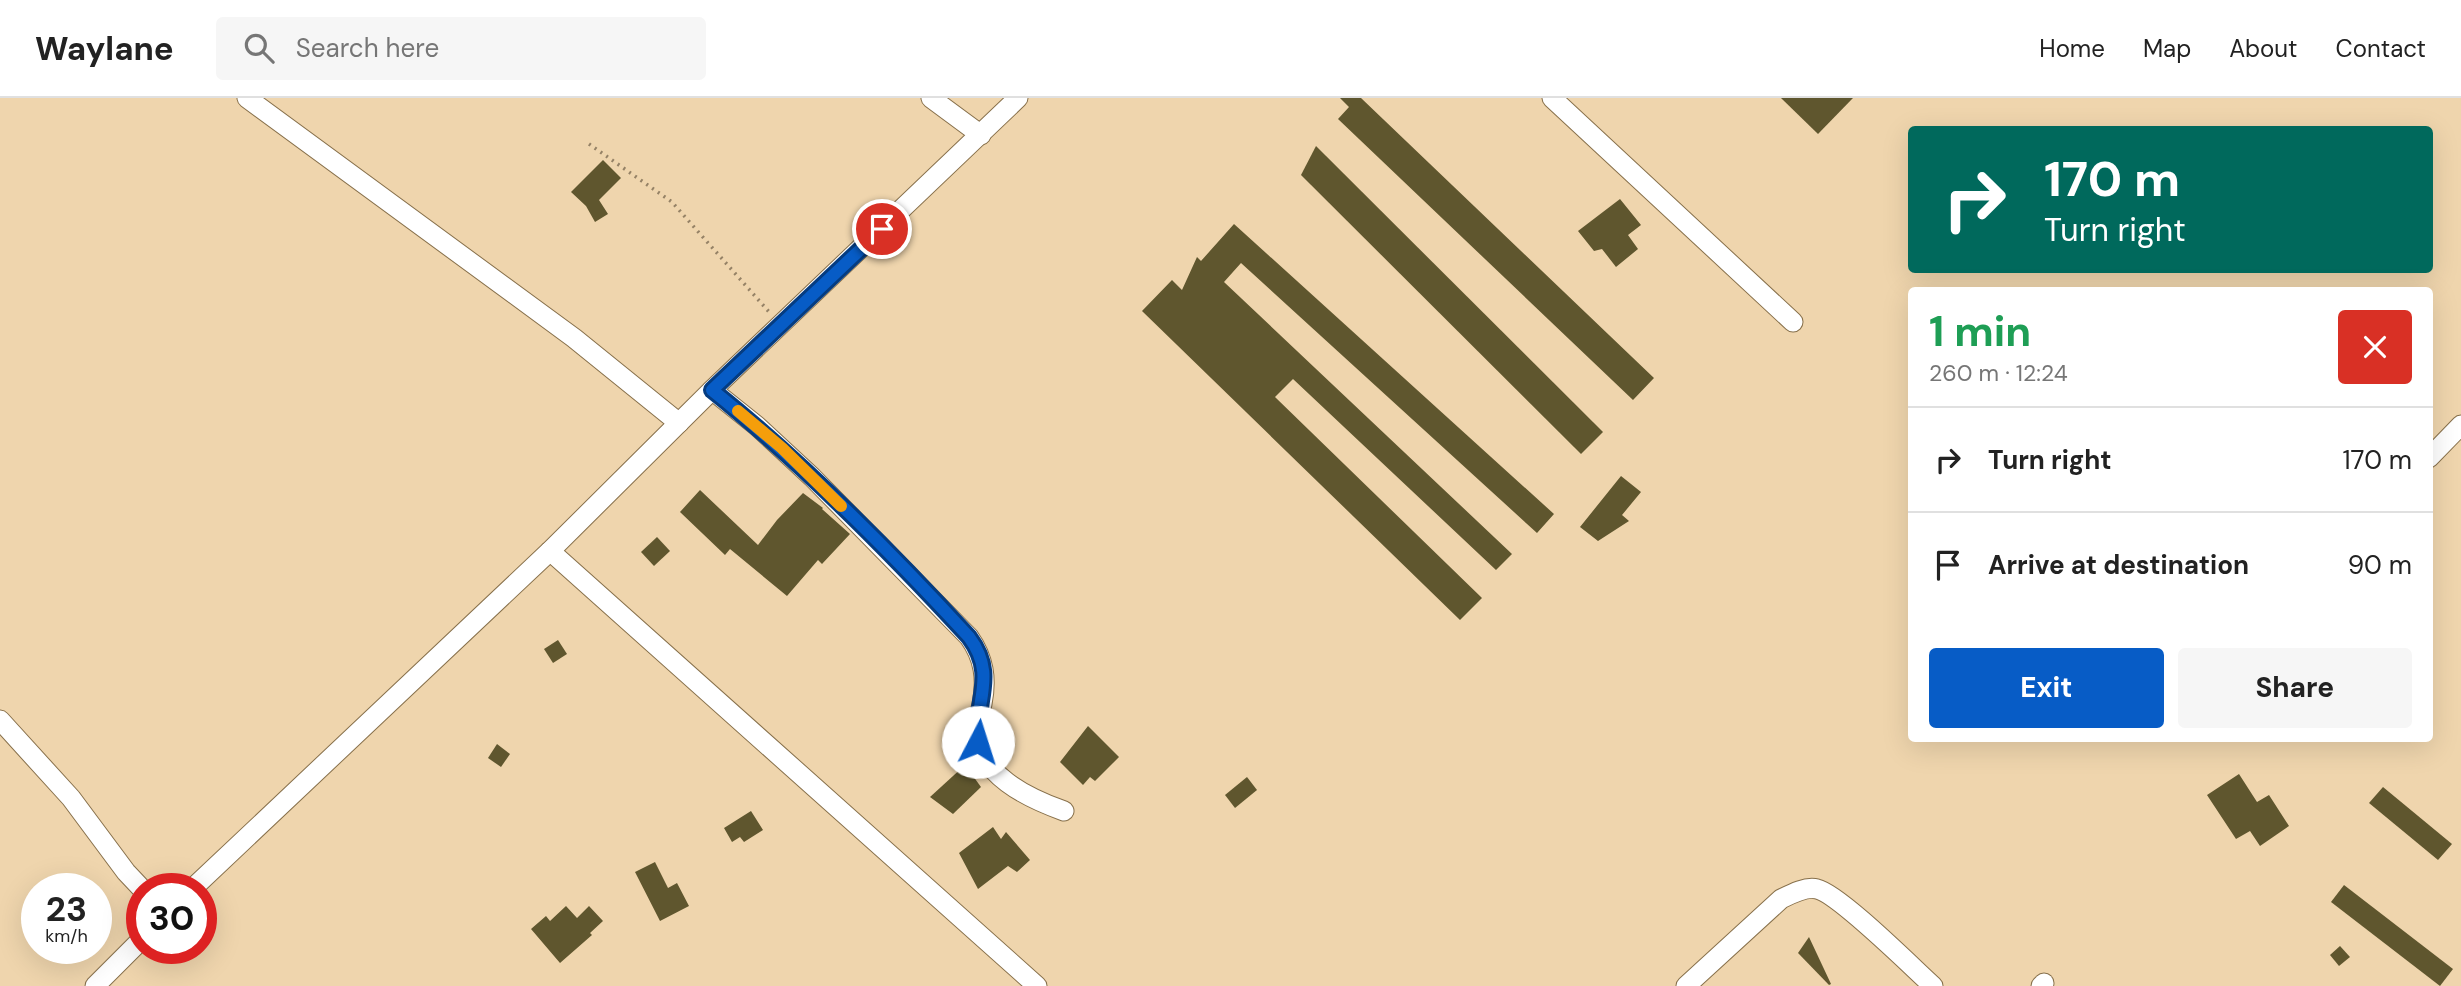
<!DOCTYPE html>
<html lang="en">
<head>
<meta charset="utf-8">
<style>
	:root { --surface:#fff; --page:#f6f6f6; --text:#222; --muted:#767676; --line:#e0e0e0; --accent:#075cc6 }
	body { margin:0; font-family:"DM Sans",sans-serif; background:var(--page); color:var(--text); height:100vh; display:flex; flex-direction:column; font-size:26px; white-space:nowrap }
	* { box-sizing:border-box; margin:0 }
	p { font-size:23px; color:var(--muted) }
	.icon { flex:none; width:38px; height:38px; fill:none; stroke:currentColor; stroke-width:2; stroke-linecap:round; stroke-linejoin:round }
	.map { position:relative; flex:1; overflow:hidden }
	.side { position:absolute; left:1908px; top:189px; width:525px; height:455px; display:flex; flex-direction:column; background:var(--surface); border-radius:7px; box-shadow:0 7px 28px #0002 }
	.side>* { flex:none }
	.hud { position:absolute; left:1908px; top:28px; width:525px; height:147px; border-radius:7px; box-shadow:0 7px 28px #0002; background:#00695c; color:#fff; overflow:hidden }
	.speed { position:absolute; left:21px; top:775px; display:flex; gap:14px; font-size:35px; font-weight:700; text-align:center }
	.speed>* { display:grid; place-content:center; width:91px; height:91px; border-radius:50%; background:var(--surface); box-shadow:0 7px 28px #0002; line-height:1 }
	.speed small { font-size:18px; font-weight:400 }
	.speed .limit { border:10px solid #d22; background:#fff; color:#111 }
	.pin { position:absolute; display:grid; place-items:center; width:60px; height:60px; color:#fff; margin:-30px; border:4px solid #fff; border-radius:50%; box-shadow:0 2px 7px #0007 }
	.me { position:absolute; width:77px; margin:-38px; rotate:5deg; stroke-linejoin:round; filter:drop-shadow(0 0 5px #0008) }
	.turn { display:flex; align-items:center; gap:24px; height:147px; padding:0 21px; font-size:32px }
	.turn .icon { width:91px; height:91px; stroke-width:2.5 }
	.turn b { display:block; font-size:49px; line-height:60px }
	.round { display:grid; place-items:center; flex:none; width:74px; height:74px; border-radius:7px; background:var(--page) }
	.summary { display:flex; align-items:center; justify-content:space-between; height:119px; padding:0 21px }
	h1 { font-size:42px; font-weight:700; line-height:52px; color:#1e9e55 }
	.primary-button { display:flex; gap:14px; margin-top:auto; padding:14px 21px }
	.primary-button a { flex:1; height:80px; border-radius:7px; background:var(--accent); color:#fff; font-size:28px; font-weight:700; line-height:80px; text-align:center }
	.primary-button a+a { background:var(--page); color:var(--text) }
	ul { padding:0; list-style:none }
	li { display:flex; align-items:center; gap:21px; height:105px; padding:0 21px; border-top:2px solid var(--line) }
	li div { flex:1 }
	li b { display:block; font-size:26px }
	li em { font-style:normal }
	header { display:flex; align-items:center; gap:42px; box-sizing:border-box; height:98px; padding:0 35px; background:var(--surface); border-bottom:2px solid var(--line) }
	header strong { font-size:33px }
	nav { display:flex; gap:38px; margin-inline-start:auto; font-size:24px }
	.search { width:490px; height:63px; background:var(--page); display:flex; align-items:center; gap:18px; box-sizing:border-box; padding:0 24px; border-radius:7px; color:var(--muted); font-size:26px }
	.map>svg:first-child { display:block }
</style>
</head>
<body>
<header>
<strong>Waylane</strong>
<div class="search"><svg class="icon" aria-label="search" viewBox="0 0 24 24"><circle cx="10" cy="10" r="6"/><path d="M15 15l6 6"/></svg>Search here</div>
<nav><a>Home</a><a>Map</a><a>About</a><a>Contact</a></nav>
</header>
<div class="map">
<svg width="2461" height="888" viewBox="0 0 2461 888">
	<rect width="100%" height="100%" fill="#efd5ad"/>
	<g fill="#5f562e">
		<path d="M 1340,0 L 1361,0 L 1654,280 L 1633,302 L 1338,21 L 1349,9 Z"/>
		<path d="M 1781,0 L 1853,0 L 1818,36 Z"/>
		<path d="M 1316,48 L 1603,334 L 1581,356 L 1301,77 Z"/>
		<path d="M 603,62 L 621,80 L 599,102 L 608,116 L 595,124 L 586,108 L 571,94 Z"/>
		<path d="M 1620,101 L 1641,127 L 1628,137 L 1638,151 L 1616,169 L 1602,151 L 1594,153 L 1578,133 Z"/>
		<path d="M 1234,126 L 1554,416 L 1537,435 L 1241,165 L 1224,184 L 1512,456 L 1496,472 L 1293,281 L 1275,299 L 1482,500 L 1460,522 L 1142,213 L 1172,182 L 1182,192 L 1197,159 L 1201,163 Z"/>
		<path d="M 1621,378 L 1641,394 L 1622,417 L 1629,423 L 1598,443 L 1580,429 Z"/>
		<path d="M 700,392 L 758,447 L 777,422 L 803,395 L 823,410 L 822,411 L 850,436 L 822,466 L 818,462 L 787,498 L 730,451 L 725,457 L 680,414 Z"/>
		<path d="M 657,439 L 670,453 L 654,468 L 641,454 Z"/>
		<path d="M 558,542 L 567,556 L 553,565 L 544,551 Z"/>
		<path d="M 1088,628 L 1119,659 L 1095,683 L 1090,679 L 1083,687 L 1060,664 Z"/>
		<path d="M 497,646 L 510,656 L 501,669 L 488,660 Z"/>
		<path d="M 965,667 L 981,689 L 953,716 L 930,699 Z"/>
		<path d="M 2239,676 L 2257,704 L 2269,697 L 2289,728 L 2260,748 L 2250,733 L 2236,741 L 2207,697 Z"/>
		<path d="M 1247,679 L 1257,692 L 1235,710 L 1225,697 Z"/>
		<path d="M 2383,689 L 2452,746 L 2438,762 L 2369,705 Z"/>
		<path d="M 751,713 L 763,732 L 744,744 L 740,739 L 732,744 L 724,730 Z"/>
		<path d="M 993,729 L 1001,741 L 1006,734 L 1030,762 L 1017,774 L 1008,768 L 978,791 L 959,755 Z"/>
		<path d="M 655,764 L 668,790 L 677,785 L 689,808 L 660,823 L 635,774 Z"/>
		<path d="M 2344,787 L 2453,871 L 2440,888 L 2331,804 Z"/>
		<path d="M 566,808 L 577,820 L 589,808 L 603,823 L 590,835 L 592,837 L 560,865 L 531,831 L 546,818 L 550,823 Z"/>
		<path d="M 1809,839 L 1831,886 L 1829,887 L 1798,855 Z"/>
		<path d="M 2340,848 L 2350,859 L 2339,868 L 2330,857 Z"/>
	</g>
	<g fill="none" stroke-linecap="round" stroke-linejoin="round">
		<defs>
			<g id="street">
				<path d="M 247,0 L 574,240 L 679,325"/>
				<path d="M 931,0 L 981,37"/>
				<path d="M 1552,0 L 1793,224"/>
				<path d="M 712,292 L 757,328 L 812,379 L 969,539 C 984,560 987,581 982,606 C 980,615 977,624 977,633 C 978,677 1028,700 1064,713"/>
				<path d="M 2429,360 L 2461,327"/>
				<path d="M 550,453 L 1037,888"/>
				<path d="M 0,622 L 71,700 L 126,774 L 142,791"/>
				<path d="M 192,791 L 550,453 L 712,292 L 1018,0"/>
				<path d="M 95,888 L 142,841"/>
				<path d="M 1686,888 L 1781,801 C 1791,796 1806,788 1817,791 C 1839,796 1912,869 1933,888"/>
				<path d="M 2041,888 L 2044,885"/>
			</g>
		</defs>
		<use href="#street" stroke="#87704b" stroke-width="21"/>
		<path stroke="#958266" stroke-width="3.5" stroke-dasharray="2 5" stroke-linecap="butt" d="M 589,46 L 672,104 L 770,215"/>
		<use href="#street" stroke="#fff" stroke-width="19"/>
	</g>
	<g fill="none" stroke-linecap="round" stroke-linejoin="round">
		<defs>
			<path id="route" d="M 882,131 L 712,292 C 804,366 889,452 969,539 C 998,578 974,603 978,644"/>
		</defs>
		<use href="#route" stroke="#053c81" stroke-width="18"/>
		<use href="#route" stroke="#075cc6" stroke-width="12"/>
		<path stroke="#f59e0b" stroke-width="12" d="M 738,313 L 782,350 L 841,408"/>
	</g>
</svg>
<div class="speed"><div>23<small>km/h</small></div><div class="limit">30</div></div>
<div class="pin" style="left:882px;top:131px;background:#d93025"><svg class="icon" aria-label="arrive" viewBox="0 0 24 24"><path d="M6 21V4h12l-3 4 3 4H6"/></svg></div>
<svg class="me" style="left:978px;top:644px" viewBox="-20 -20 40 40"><circle r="19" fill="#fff"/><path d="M0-13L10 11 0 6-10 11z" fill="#075cc6"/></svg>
<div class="hud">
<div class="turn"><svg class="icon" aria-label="right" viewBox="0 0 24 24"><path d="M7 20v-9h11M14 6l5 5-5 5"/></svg><div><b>170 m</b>Turn right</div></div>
</div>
<section class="side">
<div class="summary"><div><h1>1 min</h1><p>260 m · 12:24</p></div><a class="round" style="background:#d93025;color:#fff"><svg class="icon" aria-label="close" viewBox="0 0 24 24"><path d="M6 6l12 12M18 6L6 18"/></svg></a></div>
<ul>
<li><svg class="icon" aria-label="right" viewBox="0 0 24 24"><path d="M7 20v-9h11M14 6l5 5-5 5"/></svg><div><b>Turn right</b></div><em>170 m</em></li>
<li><svg class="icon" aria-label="arrive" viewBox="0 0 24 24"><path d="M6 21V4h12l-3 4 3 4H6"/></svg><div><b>Arrive at destination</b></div><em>90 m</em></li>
</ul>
<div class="primary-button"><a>Exit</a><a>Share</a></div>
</section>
</div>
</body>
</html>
